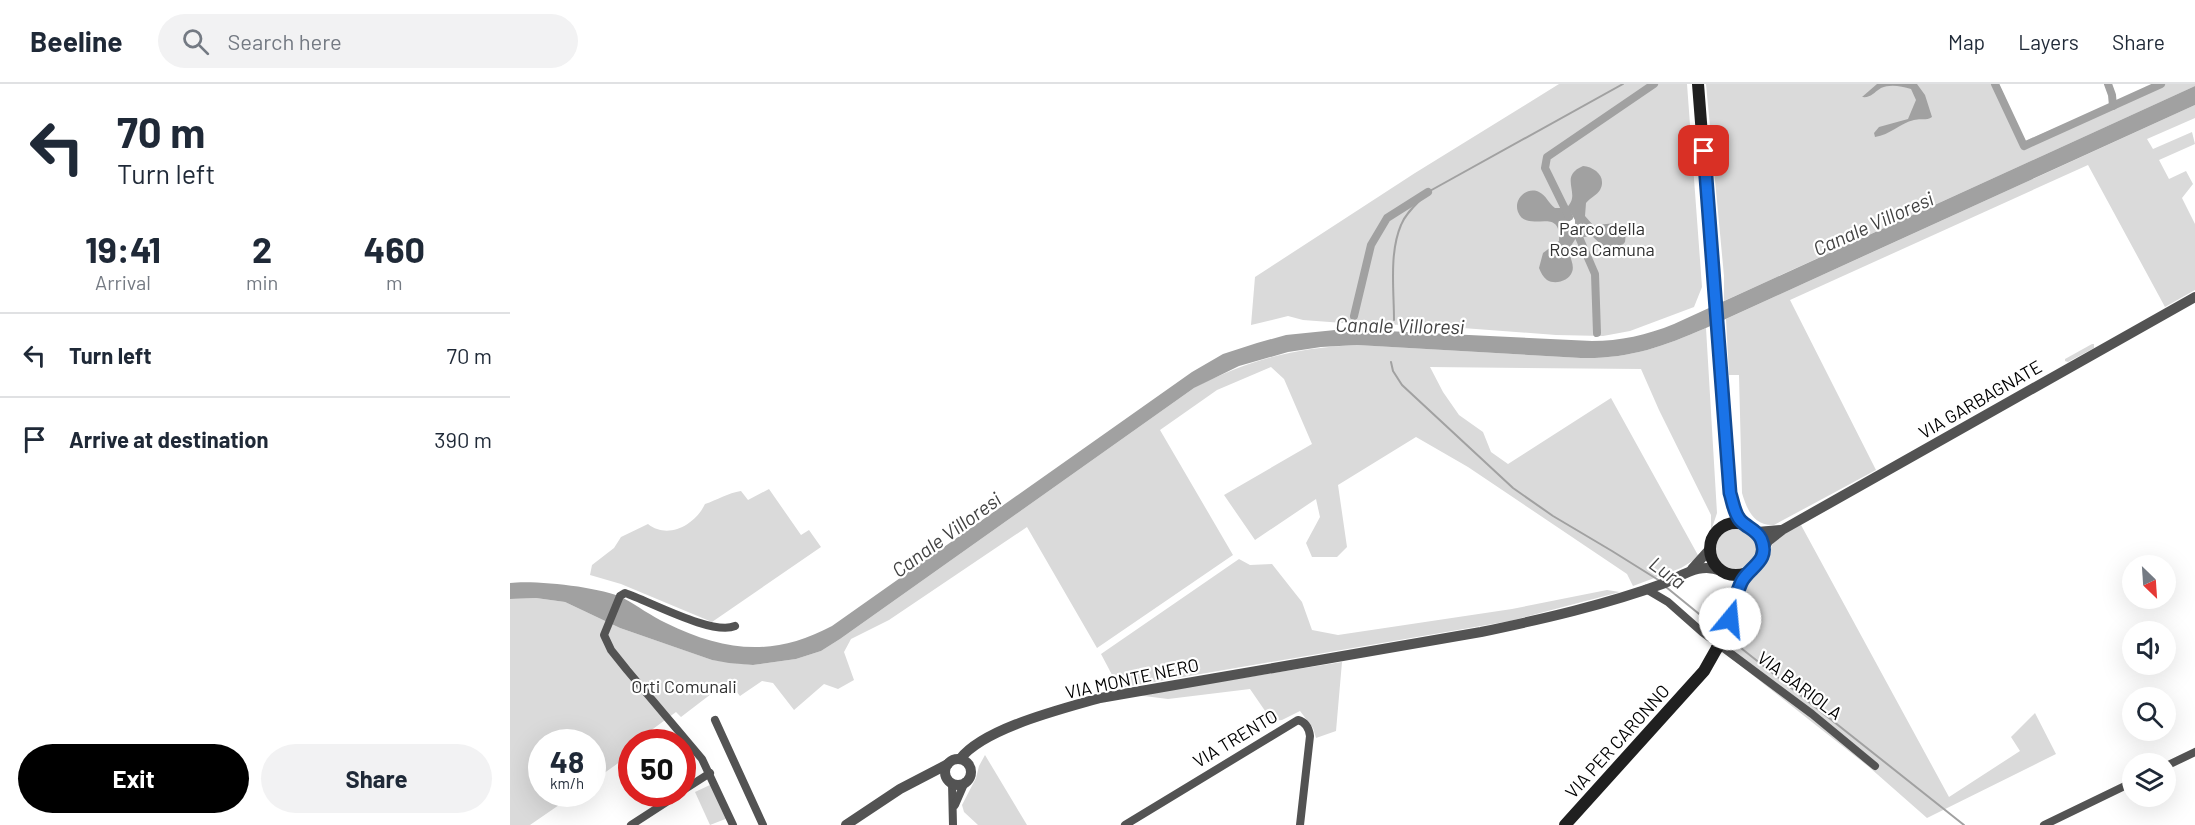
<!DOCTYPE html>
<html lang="en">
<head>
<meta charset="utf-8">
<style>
	:root { --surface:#fff; --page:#f2f2f3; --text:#1f2937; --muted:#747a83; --line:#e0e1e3; --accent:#000 }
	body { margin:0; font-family:Barlow,sans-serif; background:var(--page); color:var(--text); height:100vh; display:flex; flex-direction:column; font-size:22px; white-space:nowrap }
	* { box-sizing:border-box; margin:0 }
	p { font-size:20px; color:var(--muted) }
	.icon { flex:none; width:33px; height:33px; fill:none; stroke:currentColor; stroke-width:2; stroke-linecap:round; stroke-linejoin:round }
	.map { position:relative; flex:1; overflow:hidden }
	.panel { display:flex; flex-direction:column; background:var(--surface); width:510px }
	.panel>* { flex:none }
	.top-card { background:#fff; color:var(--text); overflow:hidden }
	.needle { width:39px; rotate:155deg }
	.buttons { position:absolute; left:1612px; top:471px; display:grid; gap:12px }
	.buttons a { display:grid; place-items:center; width:54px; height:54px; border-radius:50%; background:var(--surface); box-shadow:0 6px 24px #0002; font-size:30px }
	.speed { position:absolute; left:18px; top:645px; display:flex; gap:12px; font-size:30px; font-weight:700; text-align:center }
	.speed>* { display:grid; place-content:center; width:78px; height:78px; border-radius:50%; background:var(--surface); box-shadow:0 6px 24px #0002; line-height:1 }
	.speed small { font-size:15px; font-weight:400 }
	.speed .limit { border:9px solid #d22; background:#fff; color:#111 }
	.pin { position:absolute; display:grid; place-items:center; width:51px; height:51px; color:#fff; margin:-26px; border-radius:12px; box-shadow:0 3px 9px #0006 }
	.me { position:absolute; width:66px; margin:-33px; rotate:17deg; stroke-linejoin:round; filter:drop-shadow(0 0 4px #0008) }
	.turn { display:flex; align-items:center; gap:21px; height:126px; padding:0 18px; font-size:27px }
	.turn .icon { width:78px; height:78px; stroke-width:2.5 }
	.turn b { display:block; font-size:42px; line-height:51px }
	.eta { display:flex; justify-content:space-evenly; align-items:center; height:102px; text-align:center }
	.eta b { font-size:36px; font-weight:700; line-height:42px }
	.action { display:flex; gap:12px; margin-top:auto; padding:12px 18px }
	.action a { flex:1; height:69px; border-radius:36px; background:var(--accent); color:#fff; font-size:24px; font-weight:700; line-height:69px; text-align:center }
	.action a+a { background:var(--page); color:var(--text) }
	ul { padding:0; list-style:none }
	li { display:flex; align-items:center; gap:18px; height:84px; padding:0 18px; border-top:2px solid var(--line) }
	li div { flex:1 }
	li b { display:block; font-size:22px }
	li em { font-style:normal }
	header { display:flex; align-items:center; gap:36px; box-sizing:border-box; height:84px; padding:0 30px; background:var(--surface); border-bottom:2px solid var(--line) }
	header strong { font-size:28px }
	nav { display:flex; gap:33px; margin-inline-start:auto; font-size:21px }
	.search { width:420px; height:54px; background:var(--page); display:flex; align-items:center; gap:15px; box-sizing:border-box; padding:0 21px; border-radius:33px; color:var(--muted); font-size:22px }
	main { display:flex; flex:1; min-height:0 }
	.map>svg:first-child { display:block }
</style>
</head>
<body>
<header>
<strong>Beeline</strong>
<div class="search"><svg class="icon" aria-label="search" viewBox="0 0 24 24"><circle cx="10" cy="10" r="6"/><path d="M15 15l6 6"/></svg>Search here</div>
<nav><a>Map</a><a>Layers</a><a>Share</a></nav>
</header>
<main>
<section class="panel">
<div class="top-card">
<div class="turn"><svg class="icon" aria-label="left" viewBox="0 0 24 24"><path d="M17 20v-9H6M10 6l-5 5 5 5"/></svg><div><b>70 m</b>Turn left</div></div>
</div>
<div class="eta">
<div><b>19:41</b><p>Arrival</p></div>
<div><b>2</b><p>min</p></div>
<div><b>460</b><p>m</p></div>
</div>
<ul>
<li><svg class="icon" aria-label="left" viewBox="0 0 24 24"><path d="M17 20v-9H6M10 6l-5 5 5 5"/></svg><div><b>Turn left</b></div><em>70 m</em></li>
<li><svg class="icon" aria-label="arrive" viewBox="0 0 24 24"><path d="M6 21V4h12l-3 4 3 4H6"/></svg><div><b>Arrive at destination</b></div><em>390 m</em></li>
</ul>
<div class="action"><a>Exit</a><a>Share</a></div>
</section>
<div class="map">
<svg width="1685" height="741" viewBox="0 0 1685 741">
	<rect width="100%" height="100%" fill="#fff"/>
	<g fill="#dadada">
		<path d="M 1049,0 L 1177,0 L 1192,203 L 1184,223 L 1120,247 L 1093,252 L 1046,251 L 926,242 L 833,239 L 793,236 L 778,232 L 741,241 L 745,193 L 905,89 Z"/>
		<path d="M 1196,0 L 1489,0 L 1515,57 L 1647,0 L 1685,0 L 1685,2 L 1214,217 L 1214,192 Z"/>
		<path d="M 1685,21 L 1685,34 L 1637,55 L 1643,65 L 1682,48 L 1685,60 L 1649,76 L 1659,95 L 1676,87 L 1683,100 L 1672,114 L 1685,140 L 1685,206 L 1655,223 L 1578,81 L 1280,216 L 1366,386 L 1264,441 C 1244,442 1237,426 1232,409 L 1229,291 L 1219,291 L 1216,235 Z"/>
		<path d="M 1196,244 L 1207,429 L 1201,447 L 1201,431 L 1149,326 L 1131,285 L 920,283 L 933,308 L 949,331 L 973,348 L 981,368 L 998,380 L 1101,314 L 1189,473 L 1171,484 L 1123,502 L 1117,490 L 958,383 L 906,353 L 828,401 L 837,463 L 827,473 L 802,473 L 796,459 L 810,433 L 806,415 L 745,456 L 714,411 L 802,360 L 774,295 L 761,283 L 707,306 L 650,346 L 723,471 L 587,564 L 517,443 L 379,536 L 341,555 L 334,568 L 344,596 L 328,605 L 314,600 L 284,626 L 263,599 L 252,597 L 230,612 L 218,597 L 171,633 L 166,628 L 132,653 L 135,658 L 122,658 L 121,670 L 83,697 L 82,658 L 32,658 L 32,710 L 65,710 L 20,741 L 0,741 L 0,515 L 26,514 L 55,518 L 110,544 L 185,570 L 202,576 L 243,581 L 286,575 L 311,567 L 330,555 L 684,304 C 739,275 785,264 847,261 L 1071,274 C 1119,275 1152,263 1196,244 Z"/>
		<path d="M 1582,260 L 1584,260 L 1584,264 L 1558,278 L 1555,277 L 1555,275 Z"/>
		<path d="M 259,405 L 291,451 L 299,446 L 311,463 L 202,538 L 111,500 L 80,491 L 82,481 L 104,464 L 111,453 L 138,440 C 158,456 185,441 195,420 C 207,416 218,409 231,407 L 238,416 Z"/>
		<path d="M 1291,441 L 1439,713 L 1510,667 L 1501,653 L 1525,629 L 1546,670 L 1417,734 L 1359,683 L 1212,567 L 1225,537 L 1236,499 L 1252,484 L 1263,459 L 1274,449 Z"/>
		<circle cx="1226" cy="466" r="21"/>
		<path d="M 729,475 L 740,481 L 762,480 L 792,518 L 802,546 L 828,551 L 1002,525 L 1097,506 L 1110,508 L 1000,537 L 609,604 L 591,570 Z"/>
		<path d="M 832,578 L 826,647 L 806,654 L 803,644 L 790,627 L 772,636 L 762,637 L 740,605 L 658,615 L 626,611 Z"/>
		<path d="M 475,671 L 517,741 L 468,741 L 454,728 L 452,721 L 466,694 L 469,682 Z"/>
		<path d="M 202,700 L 218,734 L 200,741 L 185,708 Z"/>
	</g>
	<g fill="#a1a1a1">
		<path d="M 1367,0 L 1407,0 L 1415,11 L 1422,33 C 1416,37 1411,34 1404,36 C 1390,39 1380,51 1365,53 L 1364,49 L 1369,43 L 1398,35 L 1406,16 L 1401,5 C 1391,2 1380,0 1371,4 C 1363,9 1361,14 1352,13 Z"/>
		<path d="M 1685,2 L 1685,21 L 1196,244 C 1152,263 1119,275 1071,274 L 847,261 L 811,263 L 778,268 L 729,282 L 684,304 L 330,555 L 311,567 L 286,575 L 243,581 L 219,579 L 202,576 L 110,544 L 55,518 L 26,514 L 0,515 L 0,499 C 26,496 90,503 113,514 C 128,522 141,532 156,539 C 215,568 264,573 322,542 L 682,288 L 713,270 L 747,259 L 776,251 L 835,245 L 1082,257 C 1110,257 1137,251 1164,240 Z"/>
		<path d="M 1073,82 C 1085,83 1097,93 1090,106 C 1087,111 1080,114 1076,119 L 1075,132 L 1083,141 C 1097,142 1119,131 1115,158 L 1109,165 L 1097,166 L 1082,152 L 1066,154 L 1059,165 C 1059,173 1065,181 1062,188 C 1059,197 1045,201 1037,196 C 1033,193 1031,189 1029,184 L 1033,169 L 1049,157 C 1052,120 1017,151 1008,128 C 1003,115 1017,102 1029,108 C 1036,111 1039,120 1045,124 L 1056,124 C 1073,110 1047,93 1073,82 Z"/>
	</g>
	<path fill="#fff" d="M 1056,121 L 1065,136 L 1065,140 L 1072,155 L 1069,156 L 1060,142 L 1052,122 Z"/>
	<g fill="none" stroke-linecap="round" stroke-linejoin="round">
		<g stroke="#a1a1a1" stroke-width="2">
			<path d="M 884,236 C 884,206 879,169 891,141 C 896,128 909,118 918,108 L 1113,0"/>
			<path d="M 881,278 L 883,287 L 892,301 L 1003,404 L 1043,432 L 1102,467 L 1150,497"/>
			<path d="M 1156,503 L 1210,547"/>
			<path d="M 1217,553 L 1454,741"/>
		</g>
		<g stroke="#a1a1a1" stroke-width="8">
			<path d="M 1485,0 L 1514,62 L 1651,0"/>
			<path d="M 1598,0 L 1602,11 L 1603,22"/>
			<path d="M 1059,133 L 1035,84 L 1037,73 L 1144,0"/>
			<path d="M 1065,144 L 1085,190 L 1087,249"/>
			<path d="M 844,232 L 861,161 L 877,134 L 918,108"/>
		</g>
		<g stroke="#535353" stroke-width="8">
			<path d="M 1136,505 L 1158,518 L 1192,548 L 1302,630 L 1365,682"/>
			<path d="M 205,636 L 253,741"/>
			<path d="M 1656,682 L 1685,668"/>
			<path d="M 442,699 L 443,741"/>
			<path d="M 172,707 L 200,689"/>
			<path d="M 445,721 L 455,698"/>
			<path d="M 121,741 L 169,710"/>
			<path d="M 223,741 L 192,675 L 117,586 L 101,566 L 94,551 L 110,512 L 115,509 C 139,517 203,552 225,542"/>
			<path d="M 615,741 L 788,636 C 796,638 799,644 800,652 L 790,741"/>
			<path d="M 1534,741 L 1623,698"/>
		</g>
		<g stroke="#535353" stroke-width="10">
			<path d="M 1247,448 L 1271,446"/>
			<path d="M 1253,467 L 1258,457 L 1272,446 L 1685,213"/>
			<path d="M 1182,485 L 1200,465"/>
			<path d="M 450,675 C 474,644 552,625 590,614 L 971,548 C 1033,535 1095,521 1155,499 C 1174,491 1190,478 1211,487"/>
			<circle cx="448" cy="688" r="13"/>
			<path d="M 336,741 L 390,705 L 438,680"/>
		</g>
		<g stroke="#202020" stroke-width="12">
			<path d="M 1188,0 L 1220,409 L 1226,429 L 1235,440"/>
			<circle cx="1226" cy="465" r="26"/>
			<path d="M 1220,535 L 1231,498 L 1236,490"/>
			<path d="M 1055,741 L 1194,587 L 1207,564"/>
		</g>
		<path stroke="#202020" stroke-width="12" d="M 1207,564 L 1220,535"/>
	</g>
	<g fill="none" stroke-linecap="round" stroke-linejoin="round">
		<defs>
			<path id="route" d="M 1194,67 L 1220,409 C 1223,418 1224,429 1230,436 C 1237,444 1246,445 1251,455 C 1261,478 1238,483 1231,499 C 1226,510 1223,523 1220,535"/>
		</defs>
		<use href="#route" stroke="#114b97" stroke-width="15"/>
		<use href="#route" stroke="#1a73e8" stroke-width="10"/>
	</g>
	<g text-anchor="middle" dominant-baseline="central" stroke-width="4.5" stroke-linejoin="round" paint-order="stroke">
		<g font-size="18" fill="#313131" stroke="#fff">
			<text x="1092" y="144">Parco della<tspan x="1092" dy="21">Rosa Camuna</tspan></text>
			<text x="174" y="602">Orti Comunali</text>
		</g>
		<g font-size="18" fill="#000" stroke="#fff">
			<text transform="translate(1470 315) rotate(-30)">VIA GARBAGNATE</text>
			<text transform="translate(622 594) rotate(-12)">VIA MONTE NERO</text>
			<text transform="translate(1290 601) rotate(37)">VIA BARIOLA</text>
			<text transform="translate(725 654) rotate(-31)">VIA TRENTO</text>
			<text transform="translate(1107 657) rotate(-48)">VIA PER CARONNO</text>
		</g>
		<g font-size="20" font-style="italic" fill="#424242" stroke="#fff">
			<text transform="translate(1363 139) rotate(-24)">Canale Villoresi</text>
			<text transform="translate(890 241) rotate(1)">Canale Villoresi</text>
			<text transform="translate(436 450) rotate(-36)">Canale Villoresi</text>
			<text transform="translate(1158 488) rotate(36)">Lura</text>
		</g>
	</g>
</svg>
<div class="buttons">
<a><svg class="needle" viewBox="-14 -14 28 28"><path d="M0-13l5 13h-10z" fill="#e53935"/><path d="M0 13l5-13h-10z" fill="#747a83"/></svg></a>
<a><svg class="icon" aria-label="sound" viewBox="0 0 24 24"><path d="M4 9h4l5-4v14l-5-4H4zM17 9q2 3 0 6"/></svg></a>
<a><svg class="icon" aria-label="search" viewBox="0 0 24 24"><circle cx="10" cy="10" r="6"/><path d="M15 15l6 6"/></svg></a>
<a><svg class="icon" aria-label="layers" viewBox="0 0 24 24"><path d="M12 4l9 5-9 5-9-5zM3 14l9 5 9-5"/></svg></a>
</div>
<div class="speed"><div>48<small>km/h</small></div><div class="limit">50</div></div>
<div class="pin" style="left:1194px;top:67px;background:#d93025"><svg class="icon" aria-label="arrive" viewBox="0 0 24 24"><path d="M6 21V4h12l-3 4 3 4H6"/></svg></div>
<svg class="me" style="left:1220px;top:535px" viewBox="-20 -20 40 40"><circle r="19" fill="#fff"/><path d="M0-13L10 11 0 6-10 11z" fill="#1a73e8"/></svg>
</div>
</main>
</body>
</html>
